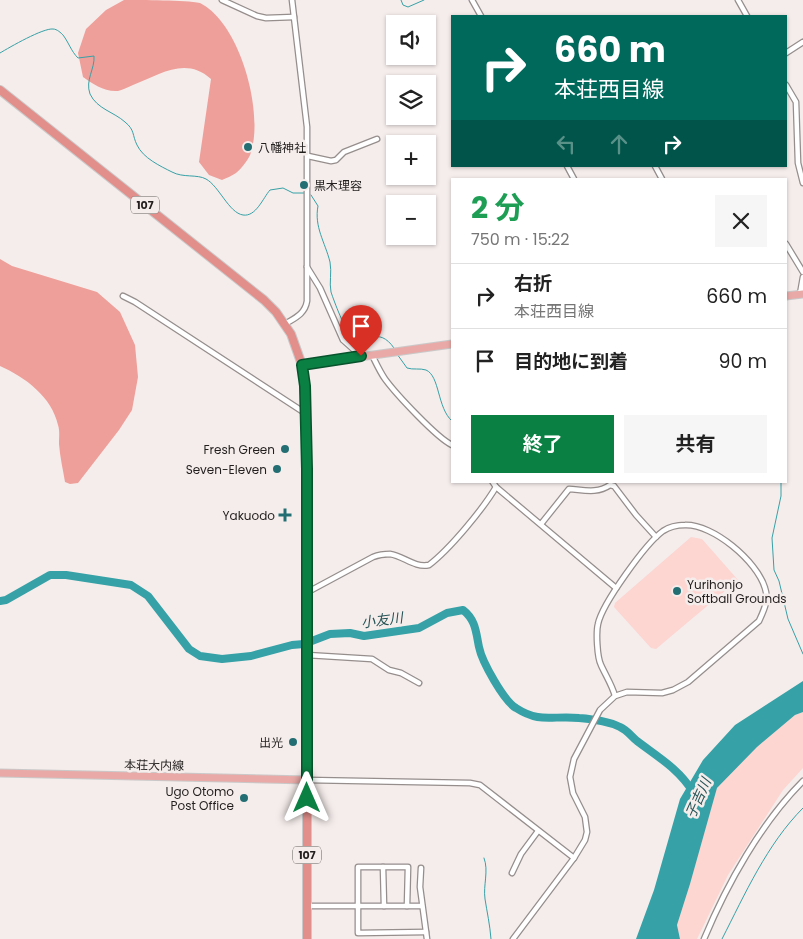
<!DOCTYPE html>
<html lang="ja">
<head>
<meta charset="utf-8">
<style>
	:root { --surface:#fff; --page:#f6f6f6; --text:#222; --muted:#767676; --line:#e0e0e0; --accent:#0b8043 }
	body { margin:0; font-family:Poppins,"Noto Sans JP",sans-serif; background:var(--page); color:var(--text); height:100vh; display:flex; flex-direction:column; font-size:19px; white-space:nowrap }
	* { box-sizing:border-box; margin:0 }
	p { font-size:16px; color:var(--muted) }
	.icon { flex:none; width:28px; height:28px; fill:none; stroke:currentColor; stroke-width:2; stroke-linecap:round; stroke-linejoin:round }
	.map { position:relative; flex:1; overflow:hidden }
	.sheet { position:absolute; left:451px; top:178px; width:336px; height:305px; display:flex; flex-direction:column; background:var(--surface); border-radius:0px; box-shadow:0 1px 4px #0004 }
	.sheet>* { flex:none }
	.hud { position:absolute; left:451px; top:15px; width:336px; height:152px; border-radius:0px; box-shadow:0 1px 4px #0004; background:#00695c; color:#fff; overflow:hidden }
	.controls { position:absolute; left:386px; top:15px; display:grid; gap:10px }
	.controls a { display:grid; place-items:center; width:50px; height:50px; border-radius:0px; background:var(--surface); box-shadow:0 1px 4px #0004; font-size:25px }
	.pin { position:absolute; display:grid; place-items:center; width:42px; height:42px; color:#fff; margin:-51px -21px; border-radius:50% 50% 50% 0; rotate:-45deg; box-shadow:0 0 5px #0007 }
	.pin .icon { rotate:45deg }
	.me { position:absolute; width:55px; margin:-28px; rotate:0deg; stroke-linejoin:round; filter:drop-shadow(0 0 4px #0008) }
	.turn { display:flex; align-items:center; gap:18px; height:105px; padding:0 20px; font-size:22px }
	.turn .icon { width:65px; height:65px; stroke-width:2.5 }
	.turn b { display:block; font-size:35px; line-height:42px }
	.lanes { display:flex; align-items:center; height:48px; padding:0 20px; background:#0003; justify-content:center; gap:25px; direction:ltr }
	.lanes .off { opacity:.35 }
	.round { display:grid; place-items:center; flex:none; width:52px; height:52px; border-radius:0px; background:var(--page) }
	.head { display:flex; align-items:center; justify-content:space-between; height:85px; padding:0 20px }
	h1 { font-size:30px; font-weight:700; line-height:38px; color:#1e9e55 }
	.button { display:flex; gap:10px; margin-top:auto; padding:10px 20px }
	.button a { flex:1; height:58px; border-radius:0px; background:var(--accent); color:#fff; font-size:20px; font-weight:700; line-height:58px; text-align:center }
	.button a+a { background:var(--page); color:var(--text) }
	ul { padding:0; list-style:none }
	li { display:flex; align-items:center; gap:15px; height:65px; padding:0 20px; border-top:1px solid var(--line) }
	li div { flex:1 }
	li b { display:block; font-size:19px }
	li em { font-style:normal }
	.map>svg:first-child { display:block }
</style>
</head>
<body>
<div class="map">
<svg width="803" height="939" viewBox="0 0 803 939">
	<rect width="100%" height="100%" fill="#f5edec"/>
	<g fill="#fdd5d1">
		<path d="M 691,537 L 702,539 L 738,580 L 656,649 L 651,648 L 614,607 L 615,603 Z"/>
		<path d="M 803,712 L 803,768 L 783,790 L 728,875 L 697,939 L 680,939 L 677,925 L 690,884 L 717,788 L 757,747 L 795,715 Z"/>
	</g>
	<g fill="#ee9f99">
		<path d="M 124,0 C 142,0 185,0 200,3 C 240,23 264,111 251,152 C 250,158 241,169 236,173 C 232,176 226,178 222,180 L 209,175 L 199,162 L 211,79 C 185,56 160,75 133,85 C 128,87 122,90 118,91 C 104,92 93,84 83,77 L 78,53 L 86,29 L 106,10 Z"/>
		<path d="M 0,259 L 12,266 L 97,292 L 120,312 L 135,345 L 138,377 L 132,410 L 119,430 L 78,483 L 70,484 L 65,482 C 63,470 60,457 59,444 C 59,438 60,431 58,425 C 52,397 25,377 0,366 Z"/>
	</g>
	<path fill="#36a1a6" d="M 803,681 L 803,712 L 795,715 L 757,747 L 717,788 L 690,884 L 677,925 L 680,939 L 636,939 L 654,890 L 680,799 L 703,760 L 735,725 Z"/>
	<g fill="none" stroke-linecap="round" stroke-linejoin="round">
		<g stroke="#36a1a6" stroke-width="1">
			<path d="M 401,0 L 403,5 L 408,7 L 424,0"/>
			<path d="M 0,53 C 10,47 43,28 53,29 C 57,29 61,33 63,35 C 69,43 71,51 78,58 L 94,56 C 95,69 85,80 90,94 C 97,109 114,112 125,122 C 135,130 132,135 137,145 C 143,158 160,166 172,172 C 183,178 197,174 206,179 C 219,186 229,213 243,215 C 256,217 263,198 270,190 L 283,188 L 293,193 L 305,193"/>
			<path d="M 311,195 L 318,206 C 314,227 325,242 330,262 C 332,272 329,283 331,292 C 334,301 345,331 352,336 C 366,345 378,325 394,348"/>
			<path d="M 397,354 L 407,368 C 413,370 420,368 426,370 C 440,376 437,408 452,421"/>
			<path d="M 781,481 L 781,496 L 772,538 L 774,570 L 779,581 L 788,619 L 803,654"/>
			<path d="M 484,858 C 489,871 483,885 485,899 C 487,912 490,925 491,939"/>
			<path d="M 722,939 C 745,894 767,844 803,808"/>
		</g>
		<path stroke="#36a1a6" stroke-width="8" d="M 0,601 L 6,600 L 50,575 L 66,575 L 131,585 L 148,596 L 189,649 L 200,656 L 222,659 L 251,656 L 292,645 L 304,644 L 330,634 L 350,633 L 364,636 L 419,628 L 447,613 L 463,610 C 476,620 476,633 479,647 C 482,662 504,701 516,708 C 541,724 552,715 579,718 C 592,719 608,721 620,727 C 627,730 631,736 637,741 C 658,757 679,769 693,792"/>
		<defs>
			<g id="minor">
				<path d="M 222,0 L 257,16 L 266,18 L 294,17"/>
				<path d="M 472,0 L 481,16"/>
				<path d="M 738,0 L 747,16"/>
				<path d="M 786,53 L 803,42"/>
				<path d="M 786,85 L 796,102 L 798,163 L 803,183"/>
				<path d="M 308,156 L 331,161 L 336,160 L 344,152 L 377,139"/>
				<path d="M 567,166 L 574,179"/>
				<path d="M 655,166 L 662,179"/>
				<path d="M 786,244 L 803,272"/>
				<path d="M 307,267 L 320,288 L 343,340 L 361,356"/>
				<path d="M 800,294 L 803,277"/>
				<path d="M 123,296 L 135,302 L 305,413"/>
				<path d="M 285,324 C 295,318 305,314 307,301 L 307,127 L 292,0"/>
				<path d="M 372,355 C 376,363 380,372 385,379 C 396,394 437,438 452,445"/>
				<path d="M 492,481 L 496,487 L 616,588"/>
				<path d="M 541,524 L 569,489 C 584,490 597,494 610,485 L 614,486 L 636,515 L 656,537"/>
				<path d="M 306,593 L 373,557 C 378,555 384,554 390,554 C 404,556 414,568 429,565 C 450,549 483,509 496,487"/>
				<path d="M 307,655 L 372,659 L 389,670 L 401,673 L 419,683"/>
				<path d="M 307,780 L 470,783 L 480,785 L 574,858"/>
				<path d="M 383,867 L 384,906"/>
				<path d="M 421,868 L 420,887 L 427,939"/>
				<path d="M 512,873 L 521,854 L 538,831"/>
				<path d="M 307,906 L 422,906"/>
				<path d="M 407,906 L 408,867 L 358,867 L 358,933 L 426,932"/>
				<path d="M 513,939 L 574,858 L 585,840 L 587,832 L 585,817 L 573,793 L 570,777 L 574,759 L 600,710 L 615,696 L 627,692 L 662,693 L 673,690 L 688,682 L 759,621 C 764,610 769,600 765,588 C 757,561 713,524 685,525 C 678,525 669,527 663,531 C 646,543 602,604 598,624 C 596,632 597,657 601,665 C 606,676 612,685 615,696"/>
				<path d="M 704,939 C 727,884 761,823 803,781"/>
			</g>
			<g id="primary">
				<path d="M 786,296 L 803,294"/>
				<path d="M 302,365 L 452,344"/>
				<path d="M 0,773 L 307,780"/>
			</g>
			<path id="trunk" d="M 0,90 L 264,300 L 276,312 L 291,334 L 302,365 L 305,386 L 307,469 L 307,939"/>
		</defs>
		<use href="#minor" stroke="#958e8d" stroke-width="7"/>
		<use href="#primary" stroke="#cac9c9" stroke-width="9"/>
		<use href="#trunk" stroke="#cac9c9" stroke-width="10"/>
		<use href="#minor" stroke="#fff" stroke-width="4.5"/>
		<use href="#primary" stroke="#e9aaa7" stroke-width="7"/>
		<use href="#trunk" stroke="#e28e8a" stroke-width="8"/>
	</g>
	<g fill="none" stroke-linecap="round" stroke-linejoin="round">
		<defs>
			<path id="route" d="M 307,798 L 307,469 L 305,386 L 302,365 L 361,356"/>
		</defs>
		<use href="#route" stroke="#07532c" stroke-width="12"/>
		<use href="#route" stroke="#0b8043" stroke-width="9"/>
	</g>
	<g fill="#236e72" stroke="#f5edec" stroke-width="2">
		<circle cx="248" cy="147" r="5"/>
		<circle cx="304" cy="185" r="5"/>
		<circle cx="285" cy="449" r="5"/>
		<circle cx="277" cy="469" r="5"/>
		<path d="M282.5 507.5h5v5h5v5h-5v5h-5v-5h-5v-5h5z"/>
		<circle cx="677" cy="591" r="5"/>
		<circle cx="293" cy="742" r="5"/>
		<circle cx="244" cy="798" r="5"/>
	</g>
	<g text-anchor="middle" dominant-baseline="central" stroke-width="5" stroke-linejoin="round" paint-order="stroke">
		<g fill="#f5edec" stroke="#615d5c" stroke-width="1">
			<rect x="131" y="196.5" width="28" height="17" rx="4"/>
			<rect x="293" y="846.5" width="28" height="17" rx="4"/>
		</g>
		<g font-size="11" font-weight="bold" fill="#221f1e">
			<text x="145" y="205">107</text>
			<text x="307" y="855">107</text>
		</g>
		<g font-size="12" fill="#221f1e" stroke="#f5edec" text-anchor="end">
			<text x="258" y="147" text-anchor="start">八幡神社</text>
			<text x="314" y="185" text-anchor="start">黒木理容</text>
			<text x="275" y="449">Fresh Green</text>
			<text x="267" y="469">Seven-Eleven</text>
			<text x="275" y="515">Yakuodo</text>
			<text x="687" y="584" text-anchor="start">Yurihonjo<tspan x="687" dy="14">Softball Grounds</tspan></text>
			<text x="283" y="742">出光</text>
			<text x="234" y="791">Ugo Otomo<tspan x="234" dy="14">Post Office</tspan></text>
		</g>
		<g font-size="12" fill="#221f1e" stroke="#f5edec">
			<text transform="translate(154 765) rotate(1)">本荘大内線</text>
		</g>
		<g font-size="14" font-style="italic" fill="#255355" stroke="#f5edec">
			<text transform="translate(382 620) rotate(-7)">小友川</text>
			<text transform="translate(698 798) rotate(-66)">子吉川</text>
		</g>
	</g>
</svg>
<div class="controls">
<a><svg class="icon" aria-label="sound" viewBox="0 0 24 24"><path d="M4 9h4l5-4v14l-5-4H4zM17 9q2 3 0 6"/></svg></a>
<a><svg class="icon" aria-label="layers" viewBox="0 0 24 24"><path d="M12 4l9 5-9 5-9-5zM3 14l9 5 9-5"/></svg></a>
<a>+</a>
<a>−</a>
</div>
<div class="pin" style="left:361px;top:356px;background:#d93025"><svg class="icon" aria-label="arrive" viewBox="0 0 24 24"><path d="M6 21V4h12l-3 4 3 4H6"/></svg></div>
<svg class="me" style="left:307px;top:798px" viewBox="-20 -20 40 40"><path d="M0-17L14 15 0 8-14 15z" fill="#0b8043" stroke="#fff" stroke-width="4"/></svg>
<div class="hud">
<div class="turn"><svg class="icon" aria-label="right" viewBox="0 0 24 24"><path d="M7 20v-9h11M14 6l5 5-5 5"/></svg><div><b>660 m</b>本荘西目線</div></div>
<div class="lanes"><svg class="icon off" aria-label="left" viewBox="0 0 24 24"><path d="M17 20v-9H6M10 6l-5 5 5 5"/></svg><svg class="icon off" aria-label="ahead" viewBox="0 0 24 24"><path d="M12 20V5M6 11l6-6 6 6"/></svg><svg class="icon" aria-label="right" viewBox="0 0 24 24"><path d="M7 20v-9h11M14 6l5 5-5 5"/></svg></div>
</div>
<section class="sheet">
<div class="head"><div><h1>2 分</h1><p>750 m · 15:22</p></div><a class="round"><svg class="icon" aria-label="close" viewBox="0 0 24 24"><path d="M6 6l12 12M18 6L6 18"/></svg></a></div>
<ul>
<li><svg class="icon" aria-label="right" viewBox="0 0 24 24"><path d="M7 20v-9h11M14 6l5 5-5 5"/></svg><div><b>右折</b><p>本荘西目線</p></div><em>660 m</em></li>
<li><svg class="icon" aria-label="arrive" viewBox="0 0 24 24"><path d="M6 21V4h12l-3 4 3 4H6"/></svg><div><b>目的地に到着</b></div><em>90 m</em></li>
</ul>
<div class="button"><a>終了</a><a>共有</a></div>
</section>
</div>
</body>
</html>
